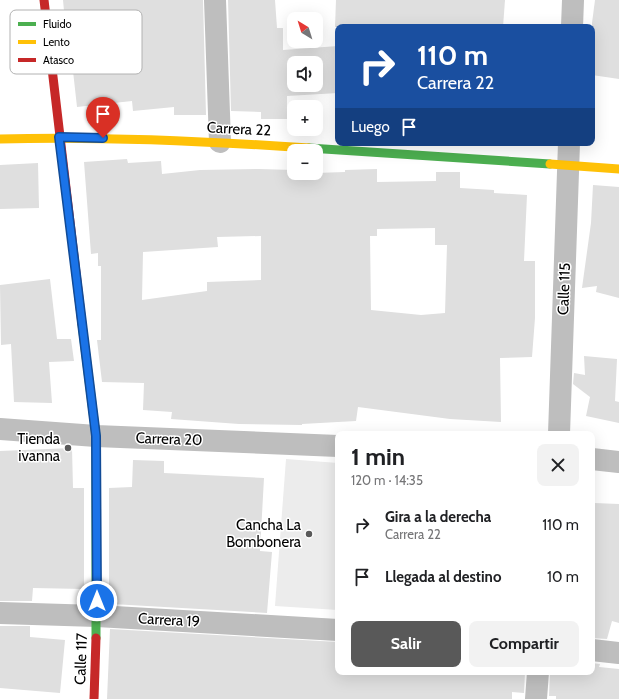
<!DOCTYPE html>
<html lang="es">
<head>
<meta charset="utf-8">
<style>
	:root { --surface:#fff; --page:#f2f2f2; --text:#202124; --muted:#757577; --accent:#595959 }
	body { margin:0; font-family:Cabin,sans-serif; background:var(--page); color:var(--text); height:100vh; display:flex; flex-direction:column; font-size:15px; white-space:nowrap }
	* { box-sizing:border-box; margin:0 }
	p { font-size:13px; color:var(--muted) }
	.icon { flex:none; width:22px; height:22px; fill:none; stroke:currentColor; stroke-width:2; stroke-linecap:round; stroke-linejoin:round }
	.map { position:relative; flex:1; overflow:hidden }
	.sheet { position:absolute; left:335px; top:431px; width:260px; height:244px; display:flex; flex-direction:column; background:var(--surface); border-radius:8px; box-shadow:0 4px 16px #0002 }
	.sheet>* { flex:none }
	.hud { position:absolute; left:335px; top:24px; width:260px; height:122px; border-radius:8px; box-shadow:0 4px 16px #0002; background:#1a4fa0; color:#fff; overflow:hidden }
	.needle { width:26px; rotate:322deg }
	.controls { position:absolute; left:287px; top:12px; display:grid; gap:8px }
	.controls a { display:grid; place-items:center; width:36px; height:36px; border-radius:8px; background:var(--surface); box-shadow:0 4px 16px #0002; font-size:20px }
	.pin { position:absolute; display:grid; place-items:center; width:34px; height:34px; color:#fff; margin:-41px -17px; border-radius:50% 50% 50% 0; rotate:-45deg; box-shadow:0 0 4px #0007 }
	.pin .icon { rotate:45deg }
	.me { position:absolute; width:44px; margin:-22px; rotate:0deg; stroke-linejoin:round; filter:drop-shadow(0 0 3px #0008) }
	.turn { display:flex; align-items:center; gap:14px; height:84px; padding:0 16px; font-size:18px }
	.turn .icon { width:52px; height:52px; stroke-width:2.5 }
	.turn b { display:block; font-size:28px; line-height:34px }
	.then { display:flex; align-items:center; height:38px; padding:0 16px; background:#0003; gap:8px; font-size:15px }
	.round { display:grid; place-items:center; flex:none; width:42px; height:42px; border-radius:8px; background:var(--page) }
	.head { display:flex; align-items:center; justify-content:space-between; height:68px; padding:0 16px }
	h1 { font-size:24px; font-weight:800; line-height:30px }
	.primary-button { display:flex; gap:8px; margin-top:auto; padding:8px 16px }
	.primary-button a { flex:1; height:46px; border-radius:8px; background:var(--accent); color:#fff; font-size:16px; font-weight:800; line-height:46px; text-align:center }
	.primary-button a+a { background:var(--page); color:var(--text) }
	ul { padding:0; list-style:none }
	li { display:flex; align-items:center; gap:12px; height:52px; padding:0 16px }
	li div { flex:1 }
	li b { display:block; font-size:15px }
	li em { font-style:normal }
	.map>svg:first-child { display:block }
</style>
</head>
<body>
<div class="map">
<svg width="619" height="699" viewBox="0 0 619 699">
	<rect width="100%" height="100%" fill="#fff"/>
	<path fill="#ececec" d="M 286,459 L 338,463 L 338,610 L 275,606 Z"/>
	<g fill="#dfdfdf" fill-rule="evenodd">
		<path d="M 63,0 L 203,0 L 206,115 L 174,115 L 174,107 L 133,111 L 132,101 L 77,107 L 71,53 L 68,54 Z"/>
		<path d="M 228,0 L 275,0 L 277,28 L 283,28 L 283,50 L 338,46 L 338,93 L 287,96 L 287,119 L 261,119 L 261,112 L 231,111 ZM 294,63 L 316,63 L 316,85 L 294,85 Z"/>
		<path d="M 336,0 L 505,0 L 503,27 L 335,27 Z"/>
		<path d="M 595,0 L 619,0 L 619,79 L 592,75 L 592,23 Z"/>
		<path d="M 127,159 L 128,163 L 161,161 L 162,174 L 200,170 L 259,169 L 294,170 L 294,173 L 316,173 L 345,172 L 345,170 L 377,169 L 377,182 L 436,181 L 436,172 L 460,172 L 460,188 L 494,190 L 494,193 L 527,195 L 524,261 L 535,261 L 535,318 L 532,357 L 500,358 L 501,422 L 450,419 L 358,407 L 356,421 L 302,424 L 302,425 L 239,424 L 171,419 L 172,412 L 143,410 L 144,383 L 102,382 L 97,340 L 101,340 L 101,266 L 98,266 L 98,253 L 91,254 L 84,162 ZM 435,228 L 435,245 L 447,245 L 445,313 L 421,315 L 371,310 L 370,236 L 377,236 L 377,229 ZM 261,236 L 261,280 L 207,282 L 207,291 L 142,300 L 143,252 L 218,247 L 217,237 Z"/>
		<path d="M 38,163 L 39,208 L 0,209 L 0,165 Z"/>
		<path d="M 593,185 L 619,187 L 619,298 L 596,292 L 597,286 L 582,288 L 591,223 Z"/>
		<path d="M 50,279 L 57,339 L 71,339 L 74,361 L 49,362 L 52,403 L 14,402 L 11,344 L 1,345 L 0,285 Z"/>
		<path d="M 584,356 L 617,359 L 615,401 L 619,402 L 619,423 L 586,416 L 590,397 L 573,384 L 574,373 L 585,375 Z"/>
		<path d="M 72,448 L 73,488 L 84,488 L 84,589 L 33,588 L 32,601 L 0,601 L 0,451 Z"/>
		<path d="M 133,460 L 164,461 L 164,473 L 264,478 L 260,551 L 272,552 L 267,613 L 112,604 L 112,601 L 109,600 L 109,488 L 132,487 Z"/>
		<path d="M 594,503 L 619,504 L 619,623 L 612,621 L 607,639 L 592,638 L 592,512 Z"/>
		<path d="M 0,626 L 30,626 L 30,637 L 65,640 L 60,693 L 0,688 Z"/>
		<path d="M 110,629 L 338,642 L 338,672 L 525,672 L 524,693 L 512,692 L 512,699 L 107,699 Z"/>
		<path d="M 592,663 L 600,664 L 599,667 L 619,669 L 619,699 L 556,699 L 556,696 L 549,696 L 550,672 L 592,672 Z"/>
	</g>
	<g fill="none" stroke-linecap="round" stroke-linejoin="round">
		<g stroke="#bebebe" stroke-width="22">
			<path d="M 215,0 L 220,142"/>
			<path d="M 572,27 L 573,0"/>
			<path d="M 0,429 L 96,436 L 338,446"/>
			<path d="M 559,434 L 569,143"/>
			<path d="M 592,459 L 619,462"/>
			<path d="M 0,613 L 97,616 L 338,630"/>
			<path d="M 592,650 L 619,653"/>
			<path d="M 536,699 L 538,672"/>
		</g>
		<g stroke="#4caf50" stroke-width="9">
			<path d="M 309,148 L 550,164"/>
			<path d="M 82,324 L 96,436 L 96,638"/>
		</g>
		<g stroke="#ffc107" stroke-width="9">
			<path d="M 0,139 C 103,136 206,141 309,148"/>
			<path d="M 550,164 L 619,169"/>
		</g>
		<g stroke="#c62828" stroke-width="9">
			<path d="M 44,0 L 82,324"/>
			<path d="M 94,699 L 96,638"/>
		</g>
	</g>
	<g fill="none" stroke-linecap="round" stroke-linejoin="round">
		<defs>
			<path id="route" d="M 97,601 L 96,436 L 59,137 L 103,138"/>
		</defs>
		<use href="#route" stroke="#114b97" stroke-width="10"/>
		<use href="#route" stroke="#1a73e8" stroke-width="7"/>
	</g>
	<g fill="#595959" stroke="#fff" stroke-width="1.5">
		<circle cx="68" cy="448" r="4"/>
		<circle cx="309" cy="534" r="4"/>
	</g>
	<g text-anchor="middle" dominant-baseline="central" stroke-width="3" stroke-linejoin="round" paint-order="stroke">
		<g font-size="15" fill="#000" stroke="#fff">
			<text transform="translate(239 129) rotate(3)">Carrera 22</text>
			<text transform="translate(564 289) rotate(-88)">Calle 115</text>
			<text transform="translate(169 439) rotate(2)">Carrera 20</text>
			<text transform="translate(169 620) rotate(3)">Carrera 19</text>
			<text transform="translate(81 659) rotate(-88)">Calle 117</text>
		</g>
		<g font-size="15" fill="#000" stroke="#fff" text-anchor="end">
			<text x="60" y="439">Tienda<tspan x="60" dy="17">ivanna</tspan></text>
			<text x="301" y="525">Cancha La<tspan x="301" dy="17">Bombonera</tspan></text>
		</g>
	</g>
	<rect x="10" y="10" width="132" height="64" rx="6" fill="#fff" stroke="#b2b2b2" stroke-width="1"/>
	<rect x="18" y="22" width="18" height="4" fill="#4caf50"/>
	<rect x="18" y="40" width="18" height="4" fill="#ffc107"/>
	<rect x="18" y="58" width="18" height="4" fill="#c62828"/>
	<g font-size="11" fill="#000">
		<text x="43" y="28">Fluido</text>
		<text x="43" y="46">Lento</text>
		<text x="43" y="64">Atasco</text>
	</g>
</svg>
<div class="controls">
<a><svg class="needle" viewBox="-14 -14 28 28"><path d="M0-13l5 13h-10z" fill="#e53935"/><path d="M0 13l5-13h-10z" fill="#757577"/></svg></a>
<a><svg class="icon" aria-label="sound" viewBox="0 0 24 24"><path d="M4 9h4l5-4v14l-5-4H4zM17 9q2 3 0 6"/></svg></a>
<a>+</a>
<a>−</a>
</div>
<div class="pin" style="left:103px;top:138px;background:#d93025"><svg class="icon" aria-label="arrive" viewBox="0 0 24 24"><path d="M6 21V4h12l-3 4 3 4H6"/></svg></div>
<svg class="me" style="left:97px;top:601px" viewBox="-20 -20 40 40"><circle r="17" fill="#1a73e8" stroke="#fff" stroke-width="3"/><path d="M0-11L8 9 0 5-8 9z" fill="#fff"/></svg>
<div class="hud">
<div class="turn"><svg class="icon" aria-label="right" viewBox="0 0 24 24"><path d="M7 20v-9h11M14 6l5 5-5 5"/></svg><div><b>110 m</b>Carrera 22</div></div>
<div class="then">Luego<svg class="icon" aria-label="arrive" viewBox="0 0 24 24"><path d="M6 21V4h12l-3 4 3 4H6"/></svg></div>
</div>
<section class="sheet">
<div class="head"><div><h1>1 min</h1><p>120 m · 14:35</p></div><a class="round"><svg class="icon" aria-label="close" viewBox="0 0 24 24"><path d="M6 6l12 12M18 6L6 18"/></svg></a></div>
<ul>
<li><svg class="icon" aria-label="right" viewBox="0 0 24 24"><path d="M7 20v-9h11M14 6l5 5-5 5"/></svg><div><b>Gira a la derecha</b><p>Carrera 22</p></div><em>110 m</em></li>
<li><svg class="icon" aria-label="arrive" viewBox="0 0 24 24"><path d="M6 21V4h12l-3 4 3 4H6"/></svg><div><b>Llegada al destino</b></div><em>10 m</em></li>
</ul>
<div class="primary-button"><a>Salir</a><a>Compartir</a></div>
</section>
</div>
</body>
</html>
